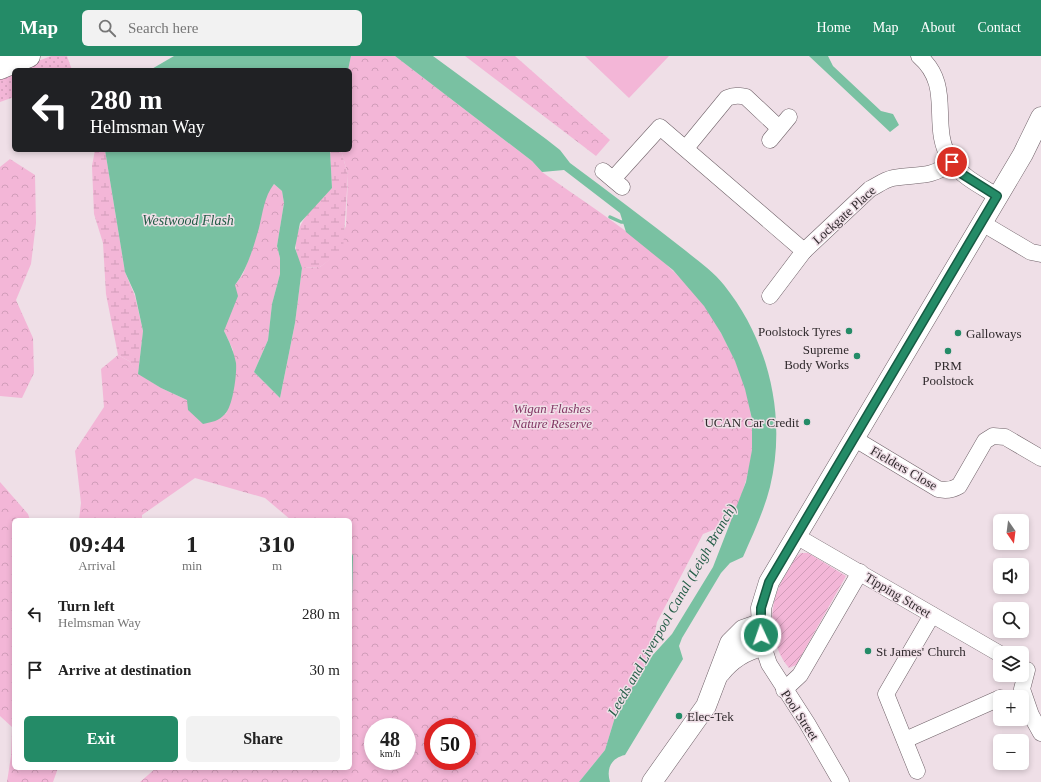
<!DOCTYPE html>
<html lang="en">
<head>
<meta charset="utf-8">
<style>
	:root { --surface:#fff; --page:#f2f2f2; --text:#222; --muted:#767676; --accent:#248b67 }
	body { margin:0; font-family:Georgia,serif; background:var(--page); color:var(--text); height:100vh; display:flex; flex-direction:column; font-size:15px; white-space:nowrap }
	* { box-sizing:border-box; margin:0 }
	p { font-size:13px; color:var(--muted) }
	.icon { flex:none; width:22px; height:22px; fill:none; stroke:currentColor; stroke-width:2; stroke-linecap:round; stroke-linejoin:round }
	.map { position:relative; flex:1; overflow:hidden }
	.panel { position:absolute; left:12px; top:462px; width:340px; height:252px; display:flex; flex-direction:column; background:var(--surface); border-radius:6px; box-shadow:0 2px 6px #0003 }
	.panel>* { flex:none }
	.hud { position:absolute; left:12px; top:12px; width:340px; height:84px; border-radius:6px; box-shadow:0 2px 6px #0003; background:#202124; color:#fff; overflow:hidden }
	.needle { width:26px; rotate:166deg }
	.controls { position:absolute; left:993px; top:458px; display:grid; gap:8px }
	.controls a { display:grid; place-items:center; width:36px; height:36px; border-radius:6px; background:var(--surface); box-shadow:0 2px 6px #0003; font-size:20px }
	.speed { position:absolute; left:364px; top:662px; display:flex; gap:8px; font-size:20px; font-weight:700; text-align:center }
	.speed>* { display:grid; place-content:center; width:52px; height:52px; border-radius:50%; background:var(--surface); box-shadow:0 2px 6px #0003; line-height:1 }
	.speed small { font-size:10px; font-weight:400 }
	.speed .limit { border:6px solid #d22; background:#fff; color:#111 }
	.pin { position:absolute; display:grid; place-items:center; width:34px; height:34px; color:#fff; margin:-17px; border:2px solid #fff; border-radius:50%; box-shadow:0 1px 4px #0007 }
	.me { position:absolute; width:44px; margin:-22px; rotate:357deg; stroke-linejoin:round; filter:drop-shadow(0 0 3px #0008) }
	.turn { display:flex; align-items:center; gap:14px; height:84px; padding:0 12px; font-size:18px }
	.turn .icon { width:52px; height:52px; stroke-width:2.5 }
	.turn b { display:block; font-size:28px; line-height:34px }
	.eta { display:flex; justify-content:space-evenly; align-items:center; height:68px; text-align:center }
	.eta b { font-size:24px; font-weight:700; line-height:28px }
	.primary-button { display:flex; gap:8px; margin-top:auto; padding:8px 12px }
	.primary-button a { flex:1; height:46px; border-radius:6px; background:var(--accent); color:#fff; font-size:16px; font-weight:700; line-height:46px; text-align:center }
	.primary-button a+a { background:var(--page); color:var(--text) }
	ul { padding:0; list-style:none }
	li { display:flex; align-items:center; gap:12px; height:56px; padding:0 12px }
	li div { flex:1 }
	li b { display:block; font-size:15px }
	li em { font-style:normal }
	header { display:flex; align-items:center; gap:24px; box-sizing:border-box; height:56px; padding:0 20px; background:var(--accent); color:#fff }
	header strong { font-size:19px }
	nav { display:flex; gap:22px; margin-inline-start:auto; font-size:14px }
	.search { width:280px; height:36px; background:var(--page); display:flex; align-items:center; gap:10px; box-sizing:border-box; padding:0 14px; border-radius:6px; color:var(--muted); font-size:15px }
	.map>svg:first-child { display:block }
</style>
</head>
<body>
<header>
<strong>Map</strong>
<div class="search"><svg class="icon" aria-label="search" viewBox="0 0 24 24"><circle cx="10" cy="10" r="6"/><path d="M15 15l6 6"/></svg>Search here</div>
<nav><a>Home</a><a>Map</a><a>About</a><a>Contact</a></nav>
</header>
<div class="map">
<svg width="1041" height="726" viewBox="0 0 1041 726">
	<defs>
		<pattern id="grass-dots" width="8" height="8" patternUnits="userSpaceOnUse"><rect width="8" height="8" fill="#f3b6d7"/><path d="M2 2h.1M6 6h.1" fill="none" stroke="#d19db9" stroke-width="1.8" stroke-linecap="round"/></pattern>
		<pattern id="forest-crowns" width="20" height="18" patternUnits="userSpaceOnUse"><rect width="20" height="18" fill="#f3b6d7"/><path d="M2 6a3 3 0 1 1 6 0M12 15a3 3 0 1 1 6 0" fill="none" stroke="#d19db9"/></pattern>
		<pattern id="wetland-marsh" width="20" height="14" patternUnits="userSpaceOnUse"><rect width="20" height="14" fill="#f3b6d7"/><path d="M1 5h8M5 5V1M11 12h8M15 12V8" fill="none" stroke="#d19db9"/></pattern>
		<pattern id="garden-furrows" width="10" height="10" patternUnits="userSpaceOnUse"><rect width="10" height="10" fill="#f3b6d7"/><path d="M-1 1l2-2M0 10L10 0M9 11l2-2" fill="none" stroke="#d19db9"/></pattern>
	</defs>
	<rect width="100%" height="100%" fill="#efdfe7"/>
	<g fill="url(#grass-dots)">
		<path d="M 51,0 L 67,0 L 72,14 L 15,14 Z"/>
		<path d="M 14,14 L 14,41 L 0,46 L 0,20 Z"/>
	</g>
	<g fill="url(#forest-crowns)" fill-rule="evenodd">
		<path d="M 351,0 L 395,0 L 532,105 L 542,116 C 594,153 652,188 694,237 C 709,254 720,275 731,296 C 746,326 755,361 752,395 C 749,421 740,443 731,467 L 703,478 L 657,566 L 650,602 L 616,658 L 605,694 L 579,726 L 140,726 L 156,712 L 350,712 L 350,547 L 352,546 L 353,500 L 350,492 L 350,464 L 291,464 L 265,442 L 195,422 L 142,459 L 142,464 L 79,464 L 81,447 L 75,395 L 104,351 L 101,313 L 118,299 L 129,305 L 139,318 L 161,332 L 187,344 L 226,358 L 234,329 L 233,294 L 224,275 L 235,229 L 243,218 L 251,197 L 266,138 L 274,128 L 282,135 L 284,147 L 277,190 L 280,202 L 280,218 L 272,248 L 268,284 L 254,316 L 280,342 L 295,267 L 302,212 L 320,211 L 330,203 L 346,170 L 348,119 L 341,94 L 350,94 L 350,14 L 348,14 ZM 373,671 L 407,671 L 407,705 L 373,705 ZM 433,671 L 467,671 L 467,705 L 433,705 Z"/>
		<path d="M 465,0 L 515,0 L 610,84 L 596,100 Z"/>
		<path d="M 10,103 L 35,119 L 36,167 L 31,208 L 16,244 L 33,282 L 34,317 L 22,342 L 0,340 L 0,111 Z"/>
		<path d="M 0,426 L 28,458 L 30,464 L 14,464 L 14,712 L 58,712 L 53,726 L 7,726 L 11,700 L 12,671 L 0,660 Z"/>
	</g>
	<g fill="url(#wetland-marsh)">
		<path d="M 95,94 L 105,94 L 125,216 L 135,240 L 143,275 L 138,318 L 129,305 L 118,299 L 106,238 L 103,187 L 94,158 L 92,110 Z"/>
		<path d="M 330,94 L 341,94 L 348,119 L 343,194 L 320,211 L 302,212 C 284,178 309,154 332,132 Z"/>
	</g>
	<path fill="url(#garden-furrows)" d="M 801,497 L 808,497 L 846,520 L 796,609 L 789,612 C 772,592 768,560 777,536 C 781,524 790,512 796,501 Z"/>
	<path fill="#f3b6d7" d="M 585,0 L 669,0 L 629,42 Z"/>
	<g fill="#79c1a2">
		<path d="M 174,0 L 351,0 L 348,14 L 150,14 Z"/>
		<path d="M 395,0 L 433,0 L 546,83 L 560,94 L 570,107 C 609,136 648,165 686,195 C 698,205 714,216 724,229 C 769,285 787,361 770,431 C 764,455 753,478 743,501 L 730,507 L 721,517 L 682,582 L 679,590 L 683,603 L 625,699 C 611,702 606,713 610,726 L 579,726 L 605,694 L 616,658 L 650,602 L 672,578 L 713,511 L 746,426 L 752,394 L 752,363 L 745,333 L 735,305 L 721,277 L 704,250 L 673,214 L 626,176 L 620,157 L 564,114 L 542,116 L 532,105 Z"/>
		<path d="M 809,0 L 828,0 L 833,10 L 881,55 L 893,58 L 899,69 L 890,76 Z"/>
		<path d="M 105,94 L 330,94 L 332,132 L 300,167 L 295,192 L 302,212 L 295,267 L 280,342 L 254,316 L 268,284 L 272,248 L 280,218 L 280,202 L 277,190 L 284,147 L 282,135 L 274,128 C 264,141 263,156 259,172 C 253,192 248,212 235,229 L 238,240 L 224,275 C 229,285 234,296 236,307 C 237,318 233,350 225,358 C 219,365 212,366 203,368 L 188,354 L 187,344 L 161,332 L 138,318 L 143,275 L 135,238 L 125,216 Z"/>
		<path d="M 350,492 L 353,500 L 352,546 L 350,547 Z"/>
	</g>
	<g fill="none" stroke-linecap="round" stroke-linejoin="round">
		<path stroke="#79c1a2" stroke-width="3.5" d="M 610,161 L 621,166 L 629,166"/>
		<defs>
			<g id="minor">
				<path d="M 919,0 C 955,31 928,70 951,105 C 962,121 981,130 997,140"/>
				<path d="M 770,84 L 789,61"/>
				<path d="M 686,92 L 727,42 C 734,39 739,39 746,41 L 779,72"/>
				<path d="M 603,115 L 622,131"/>
				<path d="M 613,123 L 660,71 L 804,195 L 870,133 C 878,129 884,124 893,122 C 918,117 928,124 952,106"/>
				<path d="M 982,167 L 1031,196 L 1041,198"/>
				<path d="M 770,240 L 804,195"/>
				<path d="M 855,383 L 938,433 C 946,435 952,434 959,430 L 985,385 L 993,380 L 1005,381 L 1041,402"/>
				<path d="M 796,480 L 1000,598"/>
				<path d="M 763,590 L 769,608 L 807,667 L 841,726"/>
				<path d="M 1027,614 L 1022,633 L 1031,659 L 1041,677"/>
				<path d="M 784,634 L 800,619 L 860,516"/>
				<path d="M 905,684 L 1000,642"/>
				<path d="M 917,715 L 886,638 L 932,559"/>
			</g>
			<g id="major">
				<path d="M 720,617 C 731,603 745,594 763,590 L 761,552 L 769,526 L 1023,98 L 1041,61"/>
				<path d="M 652,726 L 706,650 L 730,587 L 743,574 L 760,568"/>
			</g>
			<path id="highway" d="M 0,12 L 29,0"/>
		</defs>
		<use href="#minor" stroke="#6f6168" stroke-width="17"/>
		<use href="#major" stroke="#6f6168" stroke-width="21"/>
		<use href="#highway" stroke="#6f6168" stroke-width="23"/>
		<use href="#minor" stroke="#fff" stroke-width="16"/>
		<use href="#major" stroke="#fff" stroke-width="20"/>
		<use href="#highway" stroke="#fff" stroke-width="22"/>
	</g>
	<g fill="none" stroke-linecap="round" stroke-linejoin="round">
		<defs>
			<path id="route" d="M 761,579 L 761,552 L 769,526 L 997,140 L 962,118 L 952,106"/>
		</defs>
		<use href="#route" stroke="#175a43" stroke-width="10"/>
		<use href="#route" stroke="#248b67" stroke-width="7"/>
	</g>
	<g fill="#248b67" stroke="#efdfe7" stroke-width="1.5">
		<circle cx="849" cy="275" r="4"/>
		<circle cx="958" cy="277" r="4"/>
		<circle cx="948" cy="295" r="4"/>
		<circle cx="857" cy="300" r="4"/>
		<circle cx="807" cy="366" r="4"/>
		<circle cx="868" cy="595" r="4"/>
		<circle cx="679" cy="660" r="4"/>
	</g>
	<g text-anchor="middle" dominant-baseline="central" stroke-width="3" stroke-linejoin="round" paint-order="stroke">
		<g font-size="13" fill="#302a2d" stroke="#efdfe7">
			<text transform="translate(844 159) rotate(-42)">Lockgate Place</text>
			<text transform="translate(904 412) rotate(30)">Fielders Close</text>
			<text transform="translate(898 539) rotate(31)">Tipping Street</text>
			<text transform="translate(800 659) rotate(57)">Pool Street</text>
		</g>
		<g font-size="13" fill="#302a2d" stroke="#efdfe7" text-anchor="end">
			<text x="841" y="275">Poolstock Tyres</text>
			<text x="966" y="277" text-anchor="start">Galloways</text>
			<text x="849" y="293">Supreme<tspan x="849" dy="15">Body Works</tspan></text>
			<text x="948" y="309" text-anchor="middle">PRM<tspan x="948" dy="15">Poolstock</tspan></text>
			<text x="799" y="366">UCAN Car Credit</text>
			<text x="876" y="595" text-anchor="start">St James' Church</text>
			<text x="687" y="660" text-anchor="start">Elec-Tek</text>
		</g>
		<g font-size="13" font-style="italic" fill="#833865" stroke="#efdfe7">
			<text x="552" y="352">Wigan Flashes<tspan x="552" dy="15">Nature Reserve</tspan></text>
		</g>
		<g font-size="14" font-style="italic" fill="#245d47" stroke="#efdfe7">
			<text x="188" y="164">Westwood Flash</text>
			<text transform="translate(672 554) rotate(-60)">Leeds and Liverpool Canal (Leigh Branch)</text>
		</g>
	</g>
</svg>
<div class="controls">
<a><svg class="needle" viewBox="-14 -14 28 28"><path d="M0-13l5 13h-10z" fill="#e53935"/><path d="M0 13l5-13h-10z" fill="#767676"/></svg></a>
<a><svg class="icon" aria-label="sound" viewBox="0 0 24 24"><path d="M4 9h4l5-4v14l-5-4H4zM17 9q2 3 0 6"/></svg></a>
<a><svg class="icon" aria-label="search" viewBox="0 0 24 24"><circle cx="10" cy="10" r="6"/><path d="M15 15l6 6"/></svg></a>
<a><svg class="icon" aria-label="layers" viewBox="0 0 24 24"><path d="M12 4l9 5-9 5-9-5zM3 14l9 5 9-5"/></svg></a>
<a>+</a>
<a>−</a>
</div>
<div class="speed"><div>48<small>km/h</small></div><div class="limit">50</div></div>
<div class="pin" style="left:952px;top:106px;background:#d93025"><svg class="icon" aria-label="arrive" viewBox="0 0 24 24"><path d="M6 21V4h12l-3 4 3 4H6"/></svg></div>
<svg class="me" style="left:761px;top:579px" viewBox="-20 -20 40 40"><circle r="17" fill="#248b67" stroke="#fff" stroke-width="3"/><path d="M0-11L8 9 0 5-8 9z" fill="#fff"/></svg>
<div class="hud">
<div class="turn"><svg class="icon" aria-label="left" viewBox="0 0 24 24"><path d="M17 20v-9H6M10 6l-5 5 5 5"/></svg><div><b>280 m</b>Helmsman Way</div></div>
</div>
<section class="panel">
<div class="eta">
<div><b>09:44</b><p>Arrival</p></div>
<div><b>1</b><p>min</p></div>
<div><b>310</b><p>m</p></div>
</div>
<ul>
<li><svg class="icon" aria-label="left" viewBox="0 0 24 24"><path d="M17 20v-9H6M10 6l-5 5 5 5"/></svg><div><b>Turn left</b><p>Helmsman Way</p></div><em>280 m</em></li>
<li><svg class="icon" aria-label="arrive" viewBox="0 0 24 24"><path d="M6 21V4h12l-3 4 3 4H6"/></svg><div><b>Arrive at destination</b></div><em>30 m</em></li>
</ul>
<div class="primary-button"><a>Exit</a><a>Share</a></div>
</section>
</div>
</body>
</html>
